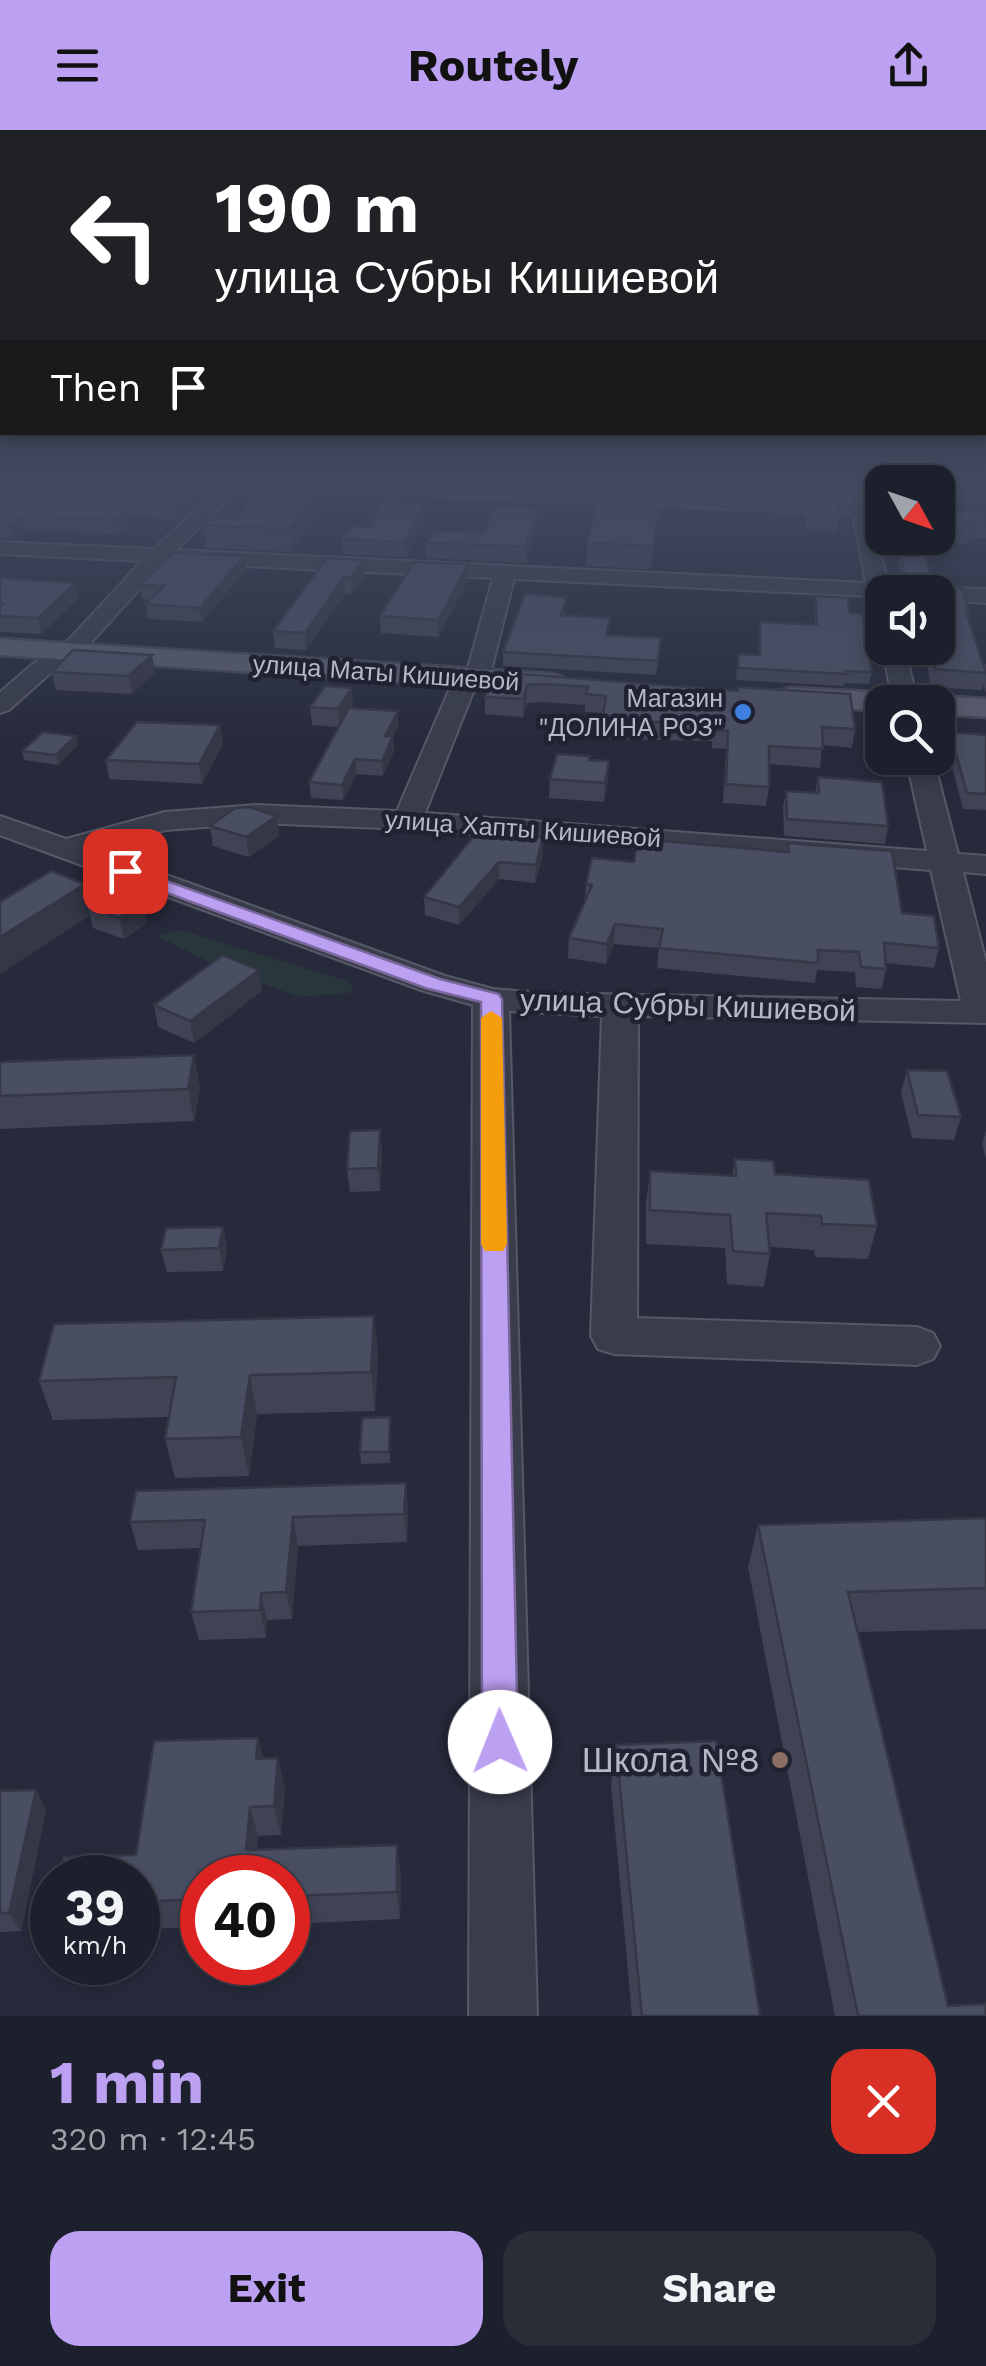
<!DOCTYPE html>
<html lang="en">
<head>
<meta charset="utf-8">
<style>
	:root { --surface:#1c202c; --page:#292d38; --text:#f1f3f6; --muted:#a0a3a9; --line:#3a3e48; --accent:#bca0f2 }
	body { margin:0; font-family:"Work Sans",sans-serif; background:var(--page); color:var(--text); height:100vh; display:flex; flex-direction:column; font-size:38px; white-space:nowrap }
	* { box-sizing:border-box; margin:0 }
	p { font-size:32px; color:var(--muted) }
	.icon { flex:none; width:55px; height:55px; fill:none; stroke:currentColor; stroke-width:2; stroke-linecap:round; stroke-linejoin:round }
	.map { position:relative; height:1886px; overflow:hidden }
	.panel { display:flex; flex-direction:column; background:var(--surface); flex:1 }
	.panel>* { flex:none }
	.hud { position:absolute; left:0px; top:0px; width:988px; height:305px; box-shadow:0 5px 15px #0003,0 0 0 2px var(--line); background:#202124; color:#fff; overflow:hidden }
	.needle { width:65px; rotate:130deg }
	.fabs { position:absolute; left:865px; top:335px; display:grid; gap:20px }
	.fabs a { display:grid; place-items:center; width:90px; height:90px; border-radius:20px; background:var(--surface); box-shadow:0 5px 15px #0003,0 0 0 2px var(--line); font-size:50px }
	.speed { position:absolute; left:30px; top:1725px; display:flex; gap:20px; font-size:50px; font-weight:700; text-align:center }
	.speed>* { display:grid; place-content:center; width:130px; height:130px; border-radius:50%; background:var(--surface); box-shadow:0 5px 15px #0003,0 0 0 2px var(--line); line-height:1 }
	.speed small { font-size:25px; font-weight:400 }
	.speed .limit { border:15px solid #d22; background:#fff; color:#111 }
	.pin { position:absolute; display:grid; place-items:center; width:85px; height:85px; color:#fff; margin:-42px; border-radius:20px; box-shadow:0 5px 15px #0006 }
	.me { position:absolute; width:110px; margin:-55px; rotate:359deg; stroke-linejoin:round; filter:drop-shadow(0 0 8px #0008) }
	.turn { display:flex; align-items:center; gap:35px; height:210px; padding:0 50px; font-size:45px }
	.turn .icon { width:130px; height:130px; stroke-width:2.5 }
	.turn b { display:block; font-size:70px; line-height:85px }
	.then { display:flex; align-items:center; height:95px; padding:0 50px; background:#0003; gap:20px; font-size:38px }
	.round { display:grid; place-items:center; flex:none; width:105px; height:105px; border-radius:30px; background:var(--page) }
	.headline { display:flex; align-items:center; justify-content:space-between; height:170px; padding:0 50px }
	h1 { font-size:60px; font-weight:700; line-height:75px; color:var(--accent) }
	.action { display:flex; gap:20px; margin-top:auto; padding:20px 50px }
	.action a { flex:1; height:115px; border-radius:30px; background:var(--accent); color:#111; font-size:40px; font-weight:700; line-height:115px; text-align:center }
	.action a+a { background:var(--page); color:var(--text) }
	header { display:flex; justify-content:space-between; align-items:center; height:130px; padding:0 50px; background:var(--accent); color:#111; font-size:45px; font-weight:700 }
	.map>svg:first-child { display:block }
</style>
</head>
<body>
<header><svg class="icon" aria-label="menu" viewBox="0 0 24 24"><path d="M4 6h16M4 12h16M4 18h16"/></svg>Routely<svg class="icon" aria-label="share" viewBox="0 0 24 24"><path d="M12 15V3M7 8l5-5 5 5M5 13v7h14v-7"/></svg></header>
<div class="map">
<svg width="986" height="1886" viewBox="0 0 986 1886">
	<rect width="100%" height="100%" fill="#262a3b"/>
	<path fill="#29373d" d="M 180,800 L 347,851 L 354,858 L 349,863 L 300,867 L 223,839 L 157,806 Z"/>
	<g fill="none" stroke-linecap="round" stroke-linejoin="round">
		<defs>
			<g id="minor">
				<path d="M 0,351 L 346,351 L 850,373 L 846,351 L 864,351 L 869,374 L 882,374 L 882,386 L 872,385 L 888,454 L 915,456 L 926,462 L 882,462 L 882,484 L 874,482 L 869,466 L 514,449 L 489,549 L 473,562 L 425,683 L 927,721 L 906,628 L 933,628 L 958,724 L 986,726 L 986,744 L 963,742 L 986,832 L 986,893 L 638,886 L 637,1188 L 917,1197 L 933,1203 L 940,1216 L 933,1229 L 917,1235 L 614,1224 L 598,1219 L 591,1206 L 602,886 L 509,881 L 537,1886 L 469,1886 L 473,875 L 421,860 L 0,705 L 0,686 L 66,709 L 165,682 L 257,675 L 397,681 L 450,558 L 466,545 L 493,448 L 164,432 L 78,527 L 56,538 L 9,580 L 0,583 L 0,562 L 40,528 L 62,517 L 142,431 L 0,424 L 0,412 L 154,419 L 220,358 L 0,359 ZM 241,357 L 853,384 L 866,453 L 176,420 ZM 257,693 L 408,699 L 931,740 L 961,871 L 540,863 L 493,859 L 445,846 L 95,719 L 166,700 Z"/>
				<path d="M 938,458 L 986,459 L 986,473 L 938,470 L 938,462 L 928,462 Z"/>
				<path d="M 882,515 L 904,518 L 918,572 L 893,572 Z"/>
			</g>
			<g id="major">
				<path d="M 0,509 L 552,544 L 562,547 L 567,553 L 562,559 L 552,562 L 0,525 Z"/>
				<path d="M 790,558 L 893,563 L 904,566 L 908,572 L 882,572 L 882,581 L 779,573 L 775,567 L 779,561 Z"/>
				<path d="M 938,566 L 986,569 L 986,587 L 938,584 L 938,572 L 925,572 Z"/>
			</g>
		</defs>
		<use href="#minor" stroke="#555866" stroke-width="4"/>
		<use href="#major" stroke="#434654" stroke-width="5"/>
		<use href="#minor" fill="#393d4b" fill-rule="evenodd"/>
		<use href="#major" fill="#585b6b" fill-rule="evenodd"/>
	</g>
	<g fill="#404354">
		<path d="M 599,351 L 834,351 L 832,368 L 661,361 L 651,439 L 586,436 L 587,413 L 600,358 L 598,358 Z"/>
		<path d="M 914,351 L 986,351 L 986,376 L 938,373 L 938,376 L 941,379 L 986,381 L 986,408 L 970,407 L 968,415 L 938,413 L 935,408 L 938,408 L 938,352 L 915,352 Z"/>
		<path d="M 0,361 L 70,365 L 208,362 L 174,390 L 132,387 L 125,400 L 117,404 L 26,399 L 15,409 L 0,408 Z"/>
		<path d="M 806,371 L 840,387 L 837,402 L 807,401 L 804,386 Z"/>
		<path d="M 423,373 L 424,388 L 407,427 L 343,424 L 342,409 Z"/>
		<path d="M 318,383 L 292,422 L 206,418 L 203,395 Z"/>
		<path d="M 538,394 L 526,433 L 427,428 L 426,413 Z"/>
		<path d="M 900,424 L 969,482 L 967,487 L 984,537 L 986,533 L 986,563 L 983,554 L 982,560 L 931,557 L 924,518 L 938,518 L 938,462 L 905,462 L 907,452 L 902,451 L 898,432 Z"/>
		<path d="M 364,430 L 365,446 L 352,464 L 345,464 L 306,520 L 275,518 L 273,501 Z"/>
		<path d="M 468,434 L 468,451 L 438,507 L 381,503 L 380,486 Z"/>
		<path d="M 246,440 L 202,492 L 148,489 L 146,474 L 150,470 L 142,469 L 140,455 Z"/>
		<path d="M 0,448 L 75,453 L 78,468 L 41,504 L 0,502 Z"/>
		<path d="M 816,466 L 849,483 L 872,542 L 869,554 L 844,553 L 843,556 L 736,550 L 738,524 L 758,525 L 760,492 L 815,495 Z"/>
		<path d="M 566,480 L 564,486 L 608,505 L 660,522 L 656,545 L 503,536 L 503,522 Z"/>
		<path d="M 52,542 L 155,542 L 132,564 L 56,560 Z"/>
		<path d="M 494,542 L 855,599 L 852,618 L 822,615 L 820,638 L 769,634 L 769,657 L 766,676 L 723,673 L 726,619 L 712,618 L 712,611 L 601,609 L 603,583 L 585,582 L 585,575 L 543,572 L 527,573 L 523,587 L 485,584 L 485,567 Z"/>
		<path d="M 310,577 L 353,577 L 352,578 L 398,596 L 393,606 L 394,621 L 383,646 L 357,644 L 343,670 L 311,668 L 309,652 L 339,597 L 312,595 Z"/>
		<path d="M 220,595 L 223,614 L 202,654 L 109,649 L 106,630 Z"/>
		<path d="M 950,602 L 986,605 L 986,680 L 963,679 L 947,618 Z"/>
		<path d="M 78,615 L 58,635 L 24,630 L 22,621 Z"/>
		<path d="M 589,630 L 608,650 L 604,672 L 549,668 L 550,649 Z"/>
		<path d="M 818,647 L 888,696 L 885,714 L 784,706 L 783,678 L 786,661 L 815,663 Z"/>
		<path d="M 277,686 L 279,706 L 249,727 L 213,716 L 210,696 Z"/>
		<path d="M 543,707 L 543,725 L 535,753 L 499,749 L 459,795 L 425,785 L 424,767 Z"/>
		<path d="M 788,713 L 902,783 L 939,818 L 934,838 L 886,833 L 886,839 L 882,859 L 856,857 L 855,842 L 817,840 L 815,853 L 657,838 L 659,818 L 614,814 L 606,834 L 568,828 L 569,808 L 585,770 L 586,754 L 634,732 L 787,722 Z"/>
		<path d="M 143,772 L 147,793 L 124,809 L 93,798 L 90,785 L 0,844 L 90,776 Z"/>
		<path d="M 262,861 L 194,913 L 158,897 L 154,875 Z"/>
		<path d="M 194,925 L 200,958 L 194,991 L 0,999 L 0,932 Z"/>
		<path d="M 907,940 L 961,987 L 954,1010 L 912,1008 L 901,962 Z"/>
		<path d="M 380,1000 L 382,1022 L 380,1061 L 350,1062 L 347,1039 Z"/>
		<path d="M 986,1000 L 986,1029 L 982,1014 Z"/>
		<path d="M 735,1029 L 775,1044 L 877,1096 L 868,1129 L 815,1127 L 814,1120 L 770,1117 L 770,1124 L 764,1157 L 727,1154 L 725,1118 L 646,1114 L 646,1074 L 650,1041 L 732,1046 Z"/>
		<path d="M 223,1097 L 227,1120 L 223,1141 L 167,1142 L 161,1120 Z"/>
		<path d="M 374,1186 L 378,1225 L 375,1281 L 257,1284 L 249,1346 L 175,1348 L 165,1309 L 169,1287 L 53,1290 L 39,1251 Z"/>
		<path d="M 390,1287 L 390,1333 L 361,1334 L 360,1322 Z"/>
		<path d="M 406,1353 L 408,1382 L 407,1412 L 298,1416 L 292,1489 L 267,1490 L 266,1508 L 199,1510 L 191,1482 L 201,1418 L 138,1420 L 130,1392 Z"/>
		<path d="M 986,1388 L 986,1499 L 858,1502 L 948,1876 L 986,1886 L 835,1886 L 748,1437 L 758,1395 Z"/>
		<path d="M 258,1608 L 263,1629 L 285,1658 L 281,1705 L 258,1706 L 257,1720 L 401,1743 L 400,1789 L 288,1794 L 288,1748 L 202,1748 L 202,1797 L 138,1799 L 136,1725 Z"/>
		<path d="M 616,1615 L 760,1886 L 632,1886 L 611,1654 Z"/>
		<path d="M 36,1660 L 46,1680 L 21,1801 L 0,1802 L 0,1661 Z"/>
	</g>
	<g fill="#343745">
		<path d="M 203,351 L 206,351 L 208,362 L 174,390 L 172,376 Z"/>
		<path d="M 662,358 L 660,379 L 651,439 L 653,416 Z"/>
		<path d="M 317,361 L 318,383 L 292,422 L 289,399 Z"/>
		<path d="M 423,373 L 424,388 L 407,427 L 406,412 Z"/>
		<path d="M 130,374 L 132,387 L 125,400 L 117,404 L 114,390 Z"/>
		<path d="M 538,379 L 538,394 L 526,433 L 526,417 Z"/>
		<path d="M 23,385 L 26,399 L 15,409 L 12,395 Z"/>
		<path d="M 244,426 L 246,440 L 202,492 L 200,478 Z"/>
		<path d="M 364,430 L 365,446 L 352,464 L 351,448 Z"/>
		<path d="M 468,434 L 468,451 L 438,507 L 438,490 Z"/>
		<path d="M 344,447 L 345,464 L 306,520 L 305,503 Z"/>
		<path d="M 75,453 L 78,468 L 41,504 L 38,488 Z"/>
		<path d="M 152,525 L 155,542 L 132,564 L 128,546 Z"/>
		<path d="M 527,555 L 527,573 L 523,587 L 523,569 Z"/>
		<path d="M 352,558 L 353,577 L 339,598 L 338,579 Z"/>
		<path d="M 398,581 L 398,596 L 393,606 L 394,621 L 383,646 L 382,631 L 385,606 Z"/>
		<path d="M 220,595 L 223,614 L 202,654 L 199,634 Z"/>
		<path d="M 76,606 L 78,615 L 58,635 L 56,625 Z"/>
		<path d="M 355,629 L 357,644 L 343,670 L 342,655 Z"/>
		<path d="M 609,631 L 608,650 L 604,672 L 605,653 Z"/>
		<path d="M 277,686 L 279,706 L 249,727 L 246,707 Z"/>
		<path d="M 543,707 L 543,725 L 535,753 L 536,735 Z"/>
		<path d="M 499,732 L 499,749 L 459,795 L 459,777 Z"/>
		<path d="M 85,754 L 90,777 L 88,777 L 90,785 L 0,844 L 0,807 Z"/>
		<path d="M 143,772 L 147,793 L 124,809 L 119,788 Z"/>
		<path d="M 615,794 L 614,814 L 606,834 L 607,814 Z"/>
		<path d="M 259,840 L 262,861 L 194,913 L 190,891 Z"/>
		<path d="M 194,925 L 200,958 L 194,991 L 188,959 Z"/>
		<path d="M 380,1000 L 382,1022 L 380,1061 L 378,1038 Z"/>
		<path d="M 223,1097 L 227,1120 L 223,1141 L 219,1118 Z"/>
		<path d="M 374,1186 L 378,1225 L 375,1281 L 371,1242 Z"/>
		<path d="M 250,1245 L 257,1284 L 249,1346 L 241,1307 Z"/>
		<path d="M 406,1353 L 408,1382 L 407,1412 L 404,1384 Z"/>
		<path d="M 293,1387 L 298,1416 L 292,1489 L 286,1462 Z"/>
		<path d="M 261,1463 L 267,1490 L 266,1508 L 260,1480 Z"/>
		<path d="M 258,1608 L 265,1638 L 256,1629 Z"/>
		<path d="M 278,1628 L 285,1658 L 281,1705 L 274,1676 Z"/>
		<path d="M 36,1660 L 46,1680 L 21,1801 L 9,1783 Z"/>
		<path d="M 250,1677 L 258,1706 L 254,1748 L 246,1720 Z"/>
		<path d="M 397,1715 L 401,1743 L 400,1789 L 397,1762 Z"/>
	</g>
	<g fill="#4a4e62" stroke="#343745" stroke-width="2.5">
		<path d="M 87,351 L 203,351 L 172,376 L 130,374 L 123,386 L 114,390 L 23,385 L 12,395 L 0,394 L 0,361 L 70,365 Z"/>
		<path d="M 922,351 L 986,351 L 986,362 L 941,360 L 938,373 L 938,352 L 923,352 Z"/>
		<path d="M 601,355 L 662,358 L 653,416 L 587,413 Z"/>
		<path d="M 262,359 L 317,361 L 289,399 L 203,395 L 209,389 L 236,390 Z"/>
		<path d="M 383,371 L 423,373 L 406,412 L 342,409 L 351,396 L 370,397 Z"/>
		<path d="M 806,371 L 836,372 L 840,387 L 809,386 Z"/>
		<path d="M 938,375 L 941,379 L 986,381 L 986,393 L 968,393 L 971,400 L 941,399 L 938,391 Z"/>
		<path d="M 494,377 L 538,379 L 526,417 L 426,413 L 434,401 L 484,403 Z"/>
		<path d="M 172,423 L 244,426 L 200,478 L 146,474 L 164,456 L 140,455 Z"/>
		<path d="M 900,424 L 926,426 L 931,449 L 904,443 Z"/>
		<path d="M 327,428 L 364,430 L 351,448 L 344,447 L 305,503 L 273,501 Z"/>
		<path d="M 414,432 L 468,434 L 438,490 L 380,486 Z"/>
		<path d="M 0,448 L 75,453 L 38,488 L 0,486 L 0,477 L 3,474 L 0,474 Z"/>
		<path d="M 908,449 L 935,449 L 936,456 L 962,458 L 969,482 L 966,482 L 986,543 L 935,539 L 931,518 L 938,518 L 938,462 L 911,462 Z"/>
		<path d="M 525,464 L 567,467 L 561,485 L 610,488 L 606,505 L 661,508 L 658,531 L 503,522 Z"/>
		<path d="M 816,466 L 848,468 L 849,483 L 862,483 L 872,542 L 845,541 L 846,544 L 738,538 L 738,524 L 760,525 L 760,492 L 817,495 Z"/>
		<path d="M 73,520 L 152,525 L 128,546 L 52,542 Z"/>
		<path d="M 494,542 L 738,561 L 738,557 L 850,564 L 855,599 L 822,597 L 823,619 L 769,616 L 769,657 L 726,654 L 728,601 L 714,600 L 714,593 L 602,591 L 606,566 L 586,564 L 588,557 L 544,554 L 527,555 L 523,569 L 485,567 Z"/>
		<path d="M 325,556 L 352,558 L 338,579 L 310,577 Z"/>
		<path d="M 349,578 L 398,581 L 385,606 L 393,606 L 382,631 L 355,629 L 342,655 L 309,652 Z"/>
		<path d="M 137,592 L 220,595 L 199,634 L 106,630 Z"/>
		<path d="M 43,602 L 76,606 L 56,625 L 22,621 Z"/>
		<path d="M 950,602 L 986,605 L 986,664 L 967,663 Z"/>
		<path d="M 557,624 L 590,626 L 589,630 L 609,631 L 605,653 L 550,649 Z"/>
		<path d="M 818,647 L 882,652 L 888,696 L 787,689 L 786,661 L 819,663 Z"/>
		<path d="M 249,677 L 277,686 L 246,707 L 210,696 L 235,678 Z"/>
		<path d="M 477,702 L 543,707 L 536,735 L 499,732 L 459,777 L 424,767 Z"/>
		<path d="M 638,709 L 789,722 L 788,713 L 892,721 L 902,783 L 934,786 L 939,818 L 884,813 L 886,839 L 861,837 L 859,822 L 818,820 L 818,833 L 659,818 L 663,799 L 615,794 L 607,814 L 569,808 L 592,755 L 586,754 L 592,728 L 634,732 Z"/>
		<path d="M 51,741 L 85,754 L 0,807 L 0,772 Z"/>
		<path d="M 113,761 L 143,772 L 119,788 L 88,777 Z"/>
		<path d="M 223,825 L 259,840 L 190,891 L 154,875 Z"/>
		<path d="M 194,925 L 188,959 L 0,966 L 0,932 Z"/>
		<path d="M 907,940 L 947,941 L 961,987 L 918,985 Z"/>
		<path d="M 380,1000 L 378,1038 L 347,1039 L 350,1001 Z"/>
		<path d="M 735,1029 L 773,1031 L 775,1044 L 869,1050 L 877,1096 L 822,1094 L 821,1086 L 766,1083 L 770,1124 L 733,1121 L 730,1085 L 650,1080 L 650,1041 L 736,1046 Z"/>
		<path d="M 223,1097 L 219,1118 L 161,1120 L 166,1098 Z"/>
		<path d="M 374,1186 L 371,1242 L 250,1245 L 241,1307 L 165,1309 L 176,1247 L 39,1251 L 54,1194 Z"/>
		<path d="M 390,1287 L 389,1322 L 360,1322 L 362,1288 Z"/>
		<path d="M 406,1353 L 404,1384 L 293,1387 L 286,1462 L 261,1463 L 260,1480 L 191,1482 L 205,1390 L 130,1392 L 136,1361 Z"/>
		<path d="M 986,1388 L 986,1458 L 848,1462 L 948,1876 L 986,1874 L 986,1886 L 858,1886 L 758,1395 Z"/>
		<path d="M 258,1608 L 256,1629 L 278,1628 L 274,1676 L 250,1677 L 246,1720 L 397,1715 L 397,1762 L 288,1766 L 288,1748 L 202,1748 L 202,1769 L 138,1772 L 138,1748 L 60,1748 L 64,1727 L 136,1725 L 154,1611 Z"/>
		<path d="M 716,1611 L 760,1886 L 642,1886 L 616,1615 Z"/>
		<path d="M 36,1660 L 9,1783 L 0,1783 L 0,1661 Z"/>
	</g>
	<linearGradient id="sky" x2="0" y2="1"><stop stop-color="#151720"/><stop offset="0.57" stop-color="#414a60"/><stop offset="1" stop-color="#414a60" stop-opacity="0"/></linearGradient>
	<rect width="986" height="615" fill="url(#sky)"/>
	<path fill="#bca0f2" stroke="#7a689d" stroke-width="2.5" d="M 125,736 L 440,849 L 499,864 L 502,869 L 518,1612 L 513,1625 L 500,1630 L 487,1625 L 482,1612 L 481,872 L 425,858 L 118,745 L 118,737 Z"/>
	<path fill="#f59e0b" d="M 491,881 L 502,888 L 507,1114 L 503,1121 L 485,1121 L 481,1114 L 481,888 Z"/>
	<circle fill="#3f7fe0" stroke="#1f2230" stroke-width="4" cx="743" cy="582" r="10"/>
	<circle fill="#8d6e63" stroke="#1f2230" stroke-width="4" cx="780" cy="1630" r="10"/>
	<g text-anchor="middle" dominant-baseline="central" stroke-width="9" stroke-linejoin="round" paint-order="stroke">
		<g font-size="25" fill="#b5b8c7" stroke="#1f2230">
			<text transform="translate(386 543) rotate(4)">улица Маты Кишиевой</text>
			<text transform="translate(523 699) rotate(4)">улица Хапты Кишиевой</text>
		</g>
		<g font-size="25" fill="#b5b8c7" stroke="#1f2230" text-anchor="end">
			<text x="723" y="568">Магазин<tspan x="723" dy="29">"ДОЛИНА РОЗ"</tspan></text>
		</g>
		<g font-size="30" fill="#b5b8c7" stroke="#1f2230">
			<text transform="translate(688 875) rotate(2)">улица Субры Кишиевой</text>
		</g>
		<g font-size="35" fill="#b5b8c7" stroke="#1f2230" text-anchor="end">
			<text x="760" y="1630">Школа №8</text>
		</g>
	</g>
</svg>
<div class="fabs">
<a><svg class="needle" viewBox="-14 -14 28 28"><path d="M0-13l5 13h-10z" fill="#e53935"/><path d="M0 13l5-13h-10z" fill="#a0a3a9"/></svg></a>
<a><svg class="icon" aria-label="sound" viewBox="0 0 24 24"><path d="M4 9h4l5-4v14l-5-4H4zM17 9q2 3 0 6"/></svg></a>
<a><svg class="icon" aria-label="search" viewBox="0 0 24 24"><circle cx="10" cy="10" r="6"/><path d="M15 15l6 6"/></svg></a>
</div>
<div class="speed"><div>39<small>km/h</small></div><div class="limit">40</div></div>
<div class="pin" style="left:125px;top:741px;background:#d93025"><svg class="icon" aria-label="arrive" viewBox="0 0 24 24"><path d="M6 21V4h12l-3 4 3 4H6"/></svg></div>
<svg class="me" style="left:500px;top:1612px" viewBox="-20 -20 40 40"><circle r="19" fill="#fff"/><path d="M0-13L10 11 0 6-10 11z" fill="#bca0f2"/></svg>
<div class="hud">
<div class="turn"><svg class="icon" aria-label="left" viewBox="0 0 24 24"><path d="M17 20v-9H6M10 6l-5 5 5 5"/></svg><div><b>190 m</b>улица Субры Кишиевой</div></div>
<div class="then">Then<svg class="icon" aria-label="arrive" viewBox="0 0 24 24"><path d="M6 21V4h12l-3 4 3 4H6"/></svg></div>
</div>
</div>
<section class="panel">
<div class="headline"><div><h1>1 min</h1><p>320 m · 12:45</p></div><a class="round" style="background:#d93025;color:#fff"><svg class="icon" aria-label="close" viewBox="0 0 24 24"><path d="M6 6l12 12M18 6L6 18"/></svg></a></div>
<div class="action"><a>Exit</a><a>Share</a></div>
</section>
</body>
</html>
